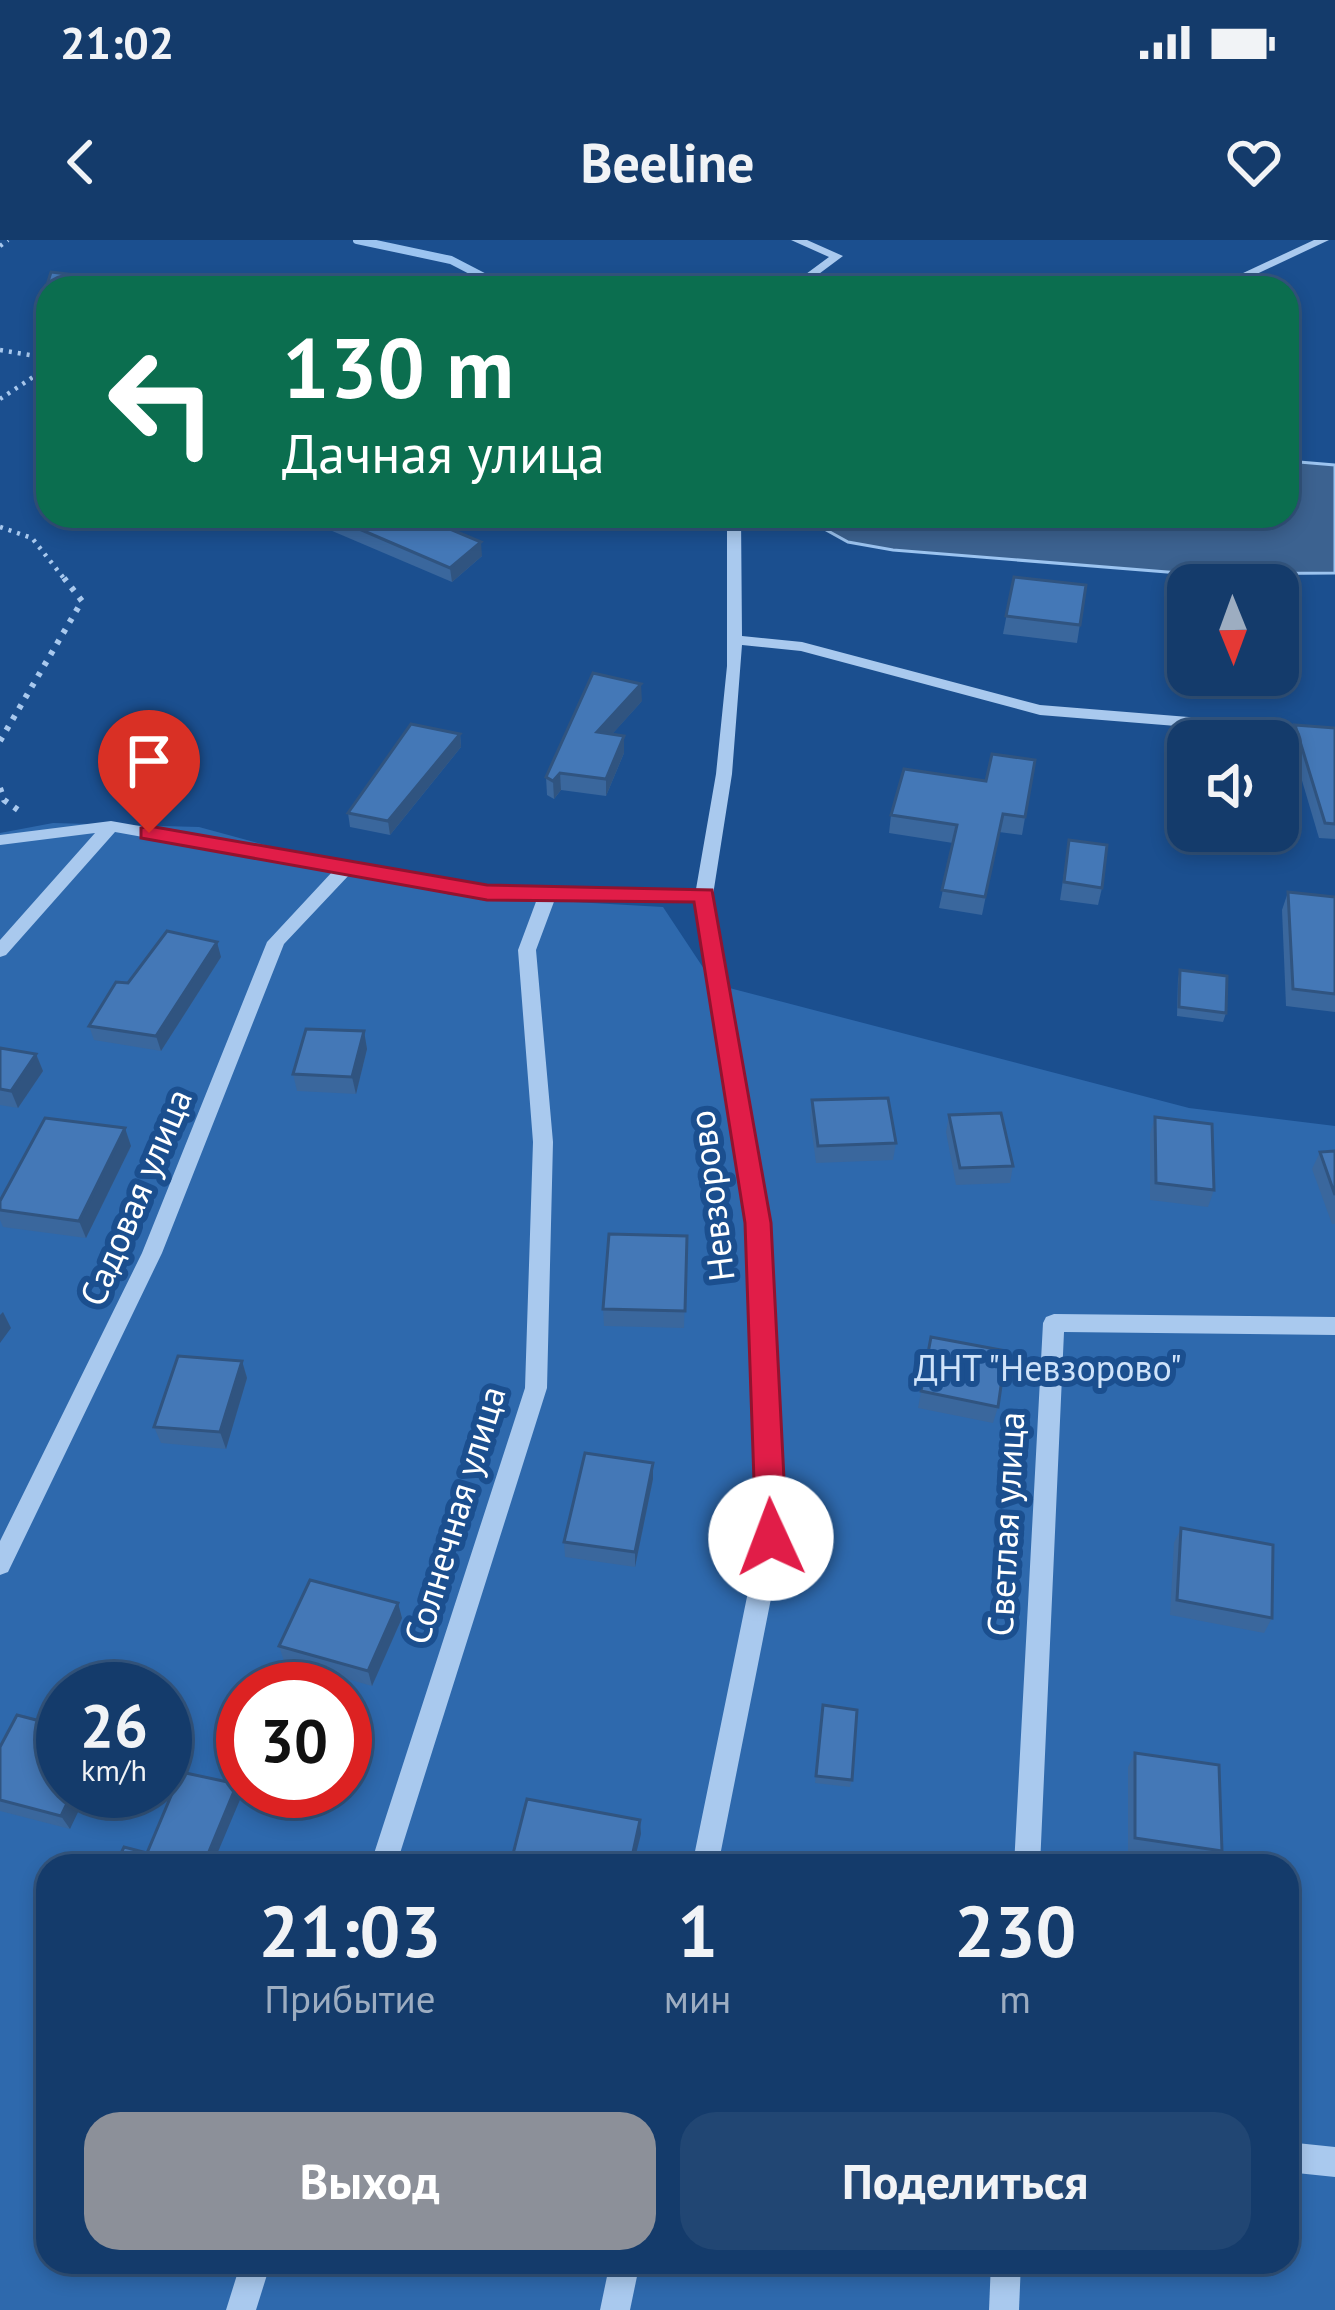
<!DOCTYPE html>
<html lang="ru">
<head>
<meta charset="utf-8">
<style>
	:root { --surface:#143b6b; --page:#214673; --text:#f1f3f6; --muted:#9dadc1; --line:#33557e; --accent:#8c9099 }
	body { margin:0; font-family:"PT Sans",sans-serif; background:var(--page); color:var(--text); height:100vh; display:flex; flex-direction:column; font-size:45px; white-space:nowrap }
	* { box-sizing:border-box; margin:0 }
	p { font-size:39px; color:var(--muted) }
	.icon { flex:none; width:66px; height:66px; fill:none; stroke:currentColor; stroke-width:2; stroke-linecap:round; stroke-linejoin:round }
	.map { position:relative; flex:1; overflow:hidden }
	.sheet { position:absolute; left:36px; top:1614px; width:1263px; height:420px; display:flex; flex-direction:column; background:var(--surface); border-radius:36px; box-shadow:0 6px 18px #0003,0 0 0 3px var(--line) }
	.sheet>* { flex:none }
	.top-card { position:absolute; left:36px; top:36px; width:1263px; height:252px; border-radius:36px; box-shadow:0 6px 18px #0003,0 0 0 3px var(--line); background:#0b6e4f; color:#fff; overflow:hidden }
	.needle { width:78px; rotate:179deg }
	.fabs { position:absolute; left:1167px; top:324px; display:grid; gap:24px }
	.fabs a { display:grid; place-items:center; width:132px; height:132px; border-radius:24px; background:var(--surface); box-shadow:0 6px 18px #0003,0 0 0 3px var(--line); font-size:60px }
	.speed { position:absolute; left:36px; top:1422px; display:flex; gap:24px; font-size:60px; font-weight:700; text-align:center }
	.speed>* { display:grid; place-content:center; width:156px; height:156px; border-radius:50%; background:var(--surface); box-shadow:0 6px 18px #0003,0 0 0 3px var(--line); line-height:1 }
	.speed small { font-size:30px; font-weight:400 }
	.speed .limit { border:18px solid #d22; background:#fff; color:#111 }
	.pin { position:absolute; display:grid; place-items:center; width:102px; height:102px; color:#fff; margin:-123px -51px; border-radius:50% 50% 50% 0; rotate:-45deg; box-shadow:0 0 12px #0007 }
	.pin .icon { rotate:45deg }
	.me { position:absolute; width:132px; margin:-66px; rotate:358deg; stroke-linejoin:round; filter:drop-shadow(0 0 9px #0008) }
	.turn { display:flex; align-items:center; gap:42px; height:252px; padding:0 48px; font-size:54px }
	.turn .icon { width:156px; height:156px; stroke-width:2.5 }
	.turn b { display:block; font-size:84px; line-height:102px }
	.eta { display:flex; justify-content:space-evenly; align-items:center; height:204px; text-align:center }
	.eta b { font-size:72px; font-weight:700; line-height:84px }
	.button { display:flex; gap:24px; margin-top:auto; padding:24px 48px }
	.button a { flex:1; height:138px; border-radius:36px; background:var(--accent); color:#fff; font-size:48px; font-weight:700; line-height:138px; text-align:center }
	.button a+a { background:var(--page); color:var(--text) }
	.status { display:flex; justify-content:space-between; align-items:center; height:84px; padding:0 60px; background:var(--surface); direction:ltr }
	.status svg { height:33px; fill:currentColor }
	header { display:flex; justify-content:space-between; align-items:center; height:156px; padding:0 48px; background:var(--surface); font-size:54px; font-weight:700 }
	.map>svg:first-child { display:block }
</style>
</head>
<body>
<div class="status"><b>21:02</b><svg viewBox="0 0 49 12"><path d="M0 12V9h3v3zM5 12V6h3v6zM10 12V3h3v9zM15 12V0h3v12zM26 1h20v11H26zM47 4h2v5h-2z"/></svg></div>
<header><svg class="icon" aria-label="back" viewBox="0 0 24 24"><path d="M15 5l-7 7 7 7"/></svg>Beeline<svg class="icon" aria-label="heart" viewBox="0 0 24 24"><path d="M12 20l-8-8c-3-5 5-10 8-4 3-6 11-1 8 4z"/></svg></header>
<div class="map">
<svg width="1335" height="2070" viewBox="0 0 1335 2070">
	<rect width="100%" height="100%" fill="#1b4f8f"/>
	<path fill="#2e69ad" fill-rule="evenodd" d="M 53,583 L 199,587 L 450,655 L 663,667 L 714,744 L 1189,868 L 1335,886 L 1335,2070 L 0,2070 L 0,593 ZM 63,1449 L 165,1449 L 165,1551 L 63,1551 ZM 243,1449 L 345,1449 L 345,1551 L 243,1551 ZM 48,1626 L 1287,1626 L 1287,2022 L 48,2022 Z"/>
	<path fill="#3c6290" stroke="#9cc4f0" stroke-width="3" d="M 1287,221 L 1335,225 L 1335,333 L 1192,334 L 893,310 L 848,302 L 801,276 L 1287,276 Z"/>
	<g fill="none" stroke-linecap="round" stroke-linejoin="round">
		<path stroke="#9cc4f0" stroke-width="8" d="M 357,0 L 451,20 L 505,48"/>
		<g stroke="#a9c9ee" stroke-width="4.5" stroke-dasharray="3 6" stroke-linecap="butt">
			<path d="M 0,6 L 8,0"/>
			<path d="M 0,110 L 48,118"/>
			<path d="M 0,159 L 48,127"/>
			<path d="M 0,287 L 32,298 L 66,341"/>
		</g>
		<g stroke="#a9c9ee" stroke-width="6" stroke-dasharray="4.5 8" stroke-linecap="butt">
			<path d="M 0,501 L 82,361 L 64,338"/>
			<path d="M 0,548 L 4,560 L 18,570"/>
		</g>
		<g fill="#a9c9ee" fill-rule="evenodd">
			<path d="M 791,0 L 807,0 L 843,16 L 800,48 L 787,48 L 829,17 Z"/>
			<path d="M 1314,0 L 1329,0 L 1227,48 L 1211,48 Z"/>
			<path d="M 727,276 L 741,276 L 742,396 L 802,402 L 1040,465 L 1335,489 L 1335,499 L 1040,475 L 801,411 L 742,405 L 732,534 L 713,655 L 768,983 L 783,1298 L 718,1626 L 692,1626 L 759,1298 L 748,983 L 696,661 L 555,659 L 536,710 L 553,902 L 547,1148 L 396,1626 L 370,1626 L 525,1148 L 533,902 L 518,710 L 537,659 L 487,659 L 350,634 L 284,704 L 162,1013 L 8,1332 L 0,1335 L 0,1301 L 142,1013 L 267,702 L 333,631 L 115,592 L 6,715 L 0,717 L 0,700 L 95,593 L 0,605 L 0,595 L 111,581 L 487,647 L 696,649 L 716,534 L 727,426 Z"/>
			<path d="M 1054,1074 L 1335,1077 L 1335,1095 L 1064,1092 L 1040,1626 L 1014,1626 L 1043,1083 L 1046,1077 Z"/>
			<path d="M 1287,1902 L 1335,1907 L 1335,1937 L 1287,1932 Z"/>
			<path d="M 241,2022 L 271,2022 L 256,2070 L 226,2070 Z"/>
			<path d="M 610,2022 L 640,2022 L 630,2070 L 600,2070 Z"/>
			<path d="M 991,2022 L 1021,2022 L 1019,2070 L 989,2070 Z"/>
		</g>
	</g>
	<g fill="#3a679d">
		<path d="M 297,276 L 419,276 L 482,316 L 452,342 Z"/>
		<path d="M 1014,337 L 1086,345 L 1077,403 L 1003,394 Z"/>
		<path d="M 642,461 L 612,494 L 624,496 L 624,513 L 606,556 L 561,550 L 554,559 L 547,555 L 546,537 Z"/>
		<path d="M 1295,485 L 1335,488 L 1335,599 L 1319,598 L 1290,500 Z"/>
		<path d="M 460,494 L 461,507 L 390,595 L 350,587 L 348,573 Z"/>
		<path d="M 1035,520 L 1022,595 L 999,592 L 982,675 L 939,668 L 953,603 L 889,593 L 891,575 L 986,541 Z"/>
		<path d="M 1069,600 L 1102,648 L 1098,665 L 1060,660 Z"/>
		<path d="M 1288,652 L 1335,657 L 1335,772 L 1286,766 L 1282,670 Z"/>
		<path d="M 221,717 L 161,811 L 94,800 L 89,786 Z"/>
		<path d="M 1180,730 L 1226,773 L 1223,782 L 1177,776 L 1178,739 Z"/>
		<path d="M 364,791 L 367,809 L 356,854 L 297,851 L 293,834 Z"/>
		<path d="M 0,808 L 36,814 L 43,831 L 18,868 L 0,865 Z"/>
		<path d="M 812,860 L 896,903 L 893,920 L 816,923 L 810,878 Z"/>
		<path d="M 949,875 L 1013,926 L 1010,943 L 956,945 L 946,892 Z"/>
		<path d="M 1155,877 L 1214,950 L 1208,967 L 1150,960 L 1150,894 Z"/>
		<path d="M 131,906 L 86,998 L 3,987 L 0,980 L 0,961 Z"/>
		<path d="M 1335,911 L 1335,984 L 1332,984 L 1312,929 L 1320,912 Z"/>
		<path d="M 687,996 L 684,1088 L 604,1086 L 603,1069 Z"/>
		<path d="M 931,1097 L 998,1167 L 993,1183 L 918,1168 Z"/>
		<path d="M 242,1121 L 247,1138 L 226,1209 L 161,1203 L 154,1187 Z"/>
		<path d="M 653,1239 L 635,1327 L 565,1317 L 564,1302 Z"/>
		<path d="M 1181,1288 L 1272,1378 L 1264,1393 L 1170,1375 L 1174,1303 Z"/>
		<path d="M 402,1378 L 372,1446 L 284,1421 L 279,1406 Z"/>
		<path d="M 823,1465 L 852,1540 L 850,1547 L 815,1543 Z"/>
		<path d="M 17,1475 L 70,1589 L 0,1571 L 0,1507 Z"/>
		<path d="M 1135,1513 L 1222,1611 L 1214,1624 L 1128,1611 L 1128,1527 Z"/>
		<path d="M 852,2022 L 872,2022 L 870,2027 Z"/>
	</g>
	<g fill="#305480">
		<path d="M 481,302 L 482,316 L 452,342 L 450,328 Z"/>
		<path d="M 641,444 L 642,461 L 598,510 L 597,492 Z"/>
		<path d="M 460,494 L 461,507 L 390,595 L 388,581 Z"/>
		<path d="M 624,496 L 624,513 L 606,556 L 606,539 Z"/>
		<path d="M 560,533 L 561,550 L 554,559 L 553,541 Z"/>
		<path d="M 217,702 L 221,717 L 161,811 L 156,796 Z"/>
		<path d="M 364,791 L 367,809 L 356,854 L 352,837 Z"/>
		<path d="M 36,814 L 43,831 L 18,868 L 11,851 Z"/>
		<path d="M 125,888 L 131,906 L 86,998 L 79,981 Z"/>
		<path d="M 3,1072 L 11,1088 L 0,1103 L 0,1075 Z"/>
		<path d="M 242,1121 L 247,1138 L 226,1209 L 220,1192 Z"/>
		<path d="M 653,1223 L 653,1239 L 635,1327 L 635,1312 Z"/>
		<path d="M 398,1363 L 402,1378 L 372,1446 L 368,1431 Z"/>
		<path d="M 237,1544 L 242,1555 L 212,1626 L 203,1626 Z"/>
		<path d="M 73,1551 L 88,1551 L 70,1589 L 61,1576 Z"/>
		<path d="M 640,1580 L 641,1594 L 633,1626 L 630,1626 Z"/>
	</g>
	<g fill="#4478b7" stroke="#305480" stroke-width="3">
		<path d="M 51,32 L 179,48 L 56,48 L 47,45 Z"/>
		<path d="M 329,276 L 419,276 L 481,302 L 450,328 Z"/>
		<path d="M 1014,337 L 1086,345 L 1080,385 L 1006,376 Z"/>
		<path d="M 593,433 L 641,444 L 597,492 L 624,496 L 606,539 L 560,533 L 553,541 L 546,537 Z"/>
		<path d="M 411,484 L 460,494 L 388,581 L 348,573 Z"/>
		<path d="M 1295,485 L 1335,488 L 1335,584 L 1325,583 Z"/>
		<path d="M 992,514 L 1035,520 L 1025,577 L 1003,574 L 985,657 L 942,650 L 957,585 L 891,575 L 904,529 L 986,541 Z"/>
		<path d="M 1069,600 L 1107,605 L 1102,648 L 1064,642 Z"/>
		<path d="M 1288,652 L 1335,657 L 1335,754 L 1293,749 Z"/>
		<path d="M 167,691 L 217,702 L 156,796 L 89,786 L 116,742 L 128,743 Z"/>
		<path d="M 1180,730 L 1227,736 L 1226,773 L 1179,767 Z"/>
		<path d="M 306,789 L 364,791 L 352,837 L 293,834 Z"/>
		<path d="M 0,808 L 36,814 L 11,851 L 0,849 Z"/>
		<path d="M 888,858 L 896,903 L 818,906 L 812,860 Z"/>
		<path d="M 1001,873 L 1013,926 L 960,928 L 949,875 Z"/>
		<path d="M 1155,877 L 1212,884 L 1214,950 L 1156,943 Z"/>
		<path d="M 45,878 L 125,888 L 79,981 L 0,970 L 0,961 Z"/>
		<path d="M 1335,911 L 1335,955 L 1320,912 Z"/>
		<path d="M 609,994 L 687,996 L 685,1071 L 603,1069 Z"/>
		<path d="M 931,1097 L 1006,1111 L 998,1167 L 921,1151 Z"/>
		<path d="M 178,1116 L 242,1121 L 220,1192 L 154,1187 Z"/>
		<path d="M 585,1213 L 653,1223 L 635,1312 L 564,1302 Z"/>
		<path d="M 1181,1288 L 1273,1305 L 1272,1378 L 1177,1360 Z"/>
		<path d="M 310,1340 L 398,1363 L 368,1431 L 279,1406 Z"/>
		<path d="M 823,1465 L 857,1470 L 852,1540 L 816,1536 Z"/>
		<path d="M 17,1475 L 63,1487 L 63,1551 L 73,1551 L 61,1576 L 0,1560 L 0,1507 Z"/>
		<path d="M 1135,1513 L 1219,1525 L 1222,1611 L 1135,1598 Z"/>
		<path d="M 181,1532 L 237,1544 L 203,1626 L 115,1626 L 124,1607 L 147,1613 Z"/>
		<path d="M 527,1559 L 640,1580 L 630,1626 L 510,1626 Z"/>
	</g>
	<path fill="#e11d48" stroke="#92132f" stroke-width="3" d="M 149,586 L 487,645 L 712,650 L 771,983 L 787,1298 L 782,1307 L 771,1311 L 760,1307 L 756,1298 L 745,983 L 694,662 L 487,660 L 141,598 L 141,588 Z"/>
	<g text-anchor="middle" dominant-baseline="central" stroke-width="12" stroke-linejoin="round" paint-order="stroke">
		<g font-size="36" fill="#fff" stroke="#1b4f8f">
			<text transform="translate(711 956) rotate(-97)">Невзорово</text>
			<text transform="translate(135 957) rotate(-67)">Садовая улица</text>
			<text transform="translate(454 1275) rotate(-73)">Солнечная улица</text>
			<text transform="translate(1005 1284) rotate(-87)">Светлая улица</text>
		</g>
		<g font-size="36" fill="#cfe3fa" stroke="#1b4f8f">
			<text x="1048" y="1127">ДНТ "Невзорово"</text>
		</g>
	</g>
</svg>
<div class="fabs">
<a><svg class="needle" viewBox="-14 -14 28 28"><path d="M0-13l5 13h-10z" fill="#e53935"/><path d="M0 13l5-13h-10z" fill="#9dadc1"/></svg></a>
<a><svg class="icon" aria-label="sound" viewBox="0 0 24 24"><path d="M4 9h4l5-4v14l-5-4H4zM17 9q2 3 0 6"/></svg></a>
</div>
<div class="speed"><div>26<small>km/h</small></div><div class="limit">30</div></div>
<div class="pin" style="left:149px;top:593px;background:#d93025"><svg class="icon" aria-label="arrive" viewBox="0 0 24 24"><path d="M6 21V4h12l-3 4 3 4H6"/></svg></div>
<svg class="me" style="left:771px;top:1298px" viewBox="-20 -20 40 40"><circle r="19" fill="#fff"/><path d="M0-13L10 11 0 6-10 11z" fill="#e11d48"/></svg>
<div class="top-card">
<div class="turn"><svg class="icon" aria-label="left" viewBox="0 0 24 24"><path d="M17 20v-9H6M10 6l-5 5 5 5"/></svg><div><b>130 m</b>Дачная улица</div></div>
</div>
<section class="sheet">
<div class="eta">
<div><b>21:03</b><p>Прибытие</p></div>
<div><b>1</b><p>мин</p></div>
<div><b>230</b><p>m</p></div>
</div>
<div class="button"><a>Выход</a><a>Поделиться</a></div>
</section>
</div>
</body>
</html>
